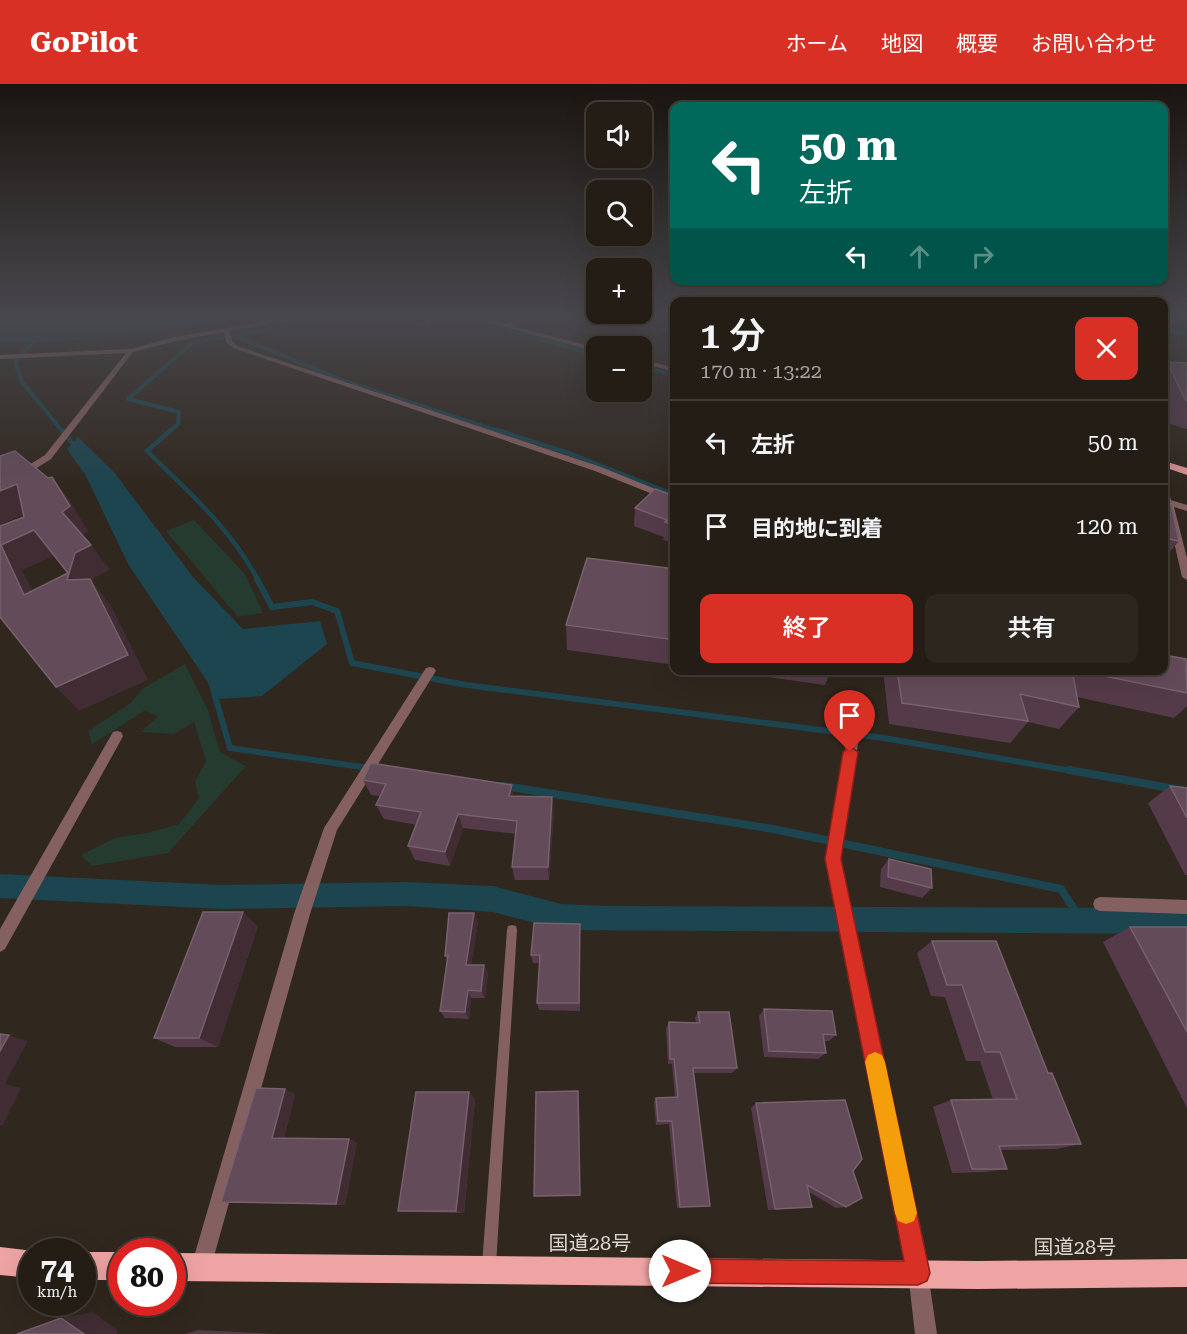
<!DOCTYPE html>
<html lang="ja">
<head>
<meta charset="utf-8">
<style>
	:root { --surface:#241d16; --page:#2c261f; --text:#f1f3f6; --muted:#a3a2a1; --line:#413b35; --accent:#d93025 }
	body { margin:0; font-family:"Roboto Serif","Noto Sans JP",serif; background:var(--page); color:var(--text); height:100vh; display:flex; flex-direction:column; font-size:22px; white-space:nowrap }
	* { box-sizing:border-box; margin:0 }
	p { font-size:20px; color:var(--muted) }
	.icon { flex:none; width:33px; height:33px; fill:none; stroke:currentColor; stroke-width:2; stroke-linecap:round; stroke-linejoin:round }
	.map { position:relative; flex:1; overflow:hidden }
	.drawer { position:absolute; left:670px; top:213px; width:498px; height:378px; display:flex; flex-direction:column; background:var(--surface); border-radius:12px; box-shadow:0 6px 24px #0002,0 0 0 2px var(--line) }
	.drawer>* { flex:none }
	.banner { position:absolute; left:670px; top:18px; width:498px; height:183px; border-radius:12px; box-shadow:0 6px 24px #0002,0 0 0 2px var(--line); background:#00695c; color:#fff; overflow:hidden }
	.fabs { position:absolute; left:586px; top:18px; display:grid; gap:12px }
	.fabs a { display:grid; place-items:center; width:66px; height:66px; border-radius:12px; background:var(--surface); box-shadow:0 6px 24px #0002,0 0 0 2px var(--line); font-size:30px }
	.speed { position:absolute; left:18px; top:1154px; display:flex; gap:12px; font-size:30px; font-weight:700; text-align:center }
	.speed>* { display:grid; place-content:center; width:78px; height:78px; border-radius:50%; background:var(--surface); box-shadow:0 6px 24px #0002,0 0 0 2px var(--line); line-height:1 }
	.speed small { font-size:15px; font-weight:400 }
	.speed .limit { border:9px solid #d22; background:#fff; color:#111 }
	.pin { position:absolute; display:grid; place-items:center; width:51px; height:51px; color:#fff; margin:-62px -26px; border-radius:50% 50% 50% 0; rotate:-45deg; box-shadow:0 0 6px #0007 }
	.pin .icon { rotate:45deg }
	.me { position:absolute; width:66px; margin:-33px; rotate:90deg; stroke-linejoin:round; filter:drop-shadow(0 0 4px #0008) }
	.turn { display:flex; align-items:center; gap:21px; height:126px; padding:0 30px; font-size:27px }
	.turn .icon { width:78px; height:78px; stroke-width:2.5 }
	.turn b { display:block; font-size:42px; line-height:51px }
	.lanes { display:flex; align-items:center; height:57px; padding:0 30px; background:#0003; justify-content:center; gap:30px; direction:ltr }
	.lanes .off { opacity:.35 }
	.round { display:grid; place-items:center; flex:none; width:63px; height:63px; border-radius:12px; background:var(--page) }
	.overview { display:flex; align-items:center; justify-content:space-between; height:102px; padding:0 30px }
	h1 { font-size:36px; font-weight:600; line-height:45px }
	.button { display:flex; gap:12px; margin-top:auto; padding:12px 30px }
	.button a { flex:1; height:69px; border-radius:12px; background:var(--accent); color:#fff; font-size:24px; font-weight:600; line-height:69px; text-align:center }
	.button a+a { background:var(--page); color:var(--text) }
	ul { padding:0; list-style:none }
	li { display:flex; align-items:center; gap:18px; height:84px; padding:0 30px; border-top:2px solid var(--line) }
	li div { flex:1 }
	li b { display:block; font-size:22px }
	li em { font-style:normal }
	header { display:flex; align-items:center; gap:36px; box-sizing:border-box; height:84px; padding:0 30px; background:var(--accent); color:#fff }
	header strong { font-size:28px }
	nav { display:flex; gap:33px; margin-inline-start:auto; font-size:21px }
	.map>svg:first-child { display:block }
</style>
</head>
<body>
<header>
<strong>GoPilot</strong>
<nav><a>ホーム</a><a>地図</a><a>概要</a><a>お問い合わせ</a></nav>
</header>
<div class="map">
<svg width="1187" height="1250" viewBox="0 0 1187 1250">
	<rect width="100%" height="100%" fill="#30271e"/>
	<g fill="#253b2f">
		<path d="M 194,436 L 245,490 L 263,529 L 238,533 L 166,447 Z"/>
		<path d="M 185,580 L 208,626 L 220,668 L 246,682 L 168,769 L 92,782 L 81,771 L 115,754 L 147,749 L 179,740 L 199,714 L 195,698 L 206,677 L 194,638 L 174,650 L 141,648 L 158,632 L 144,627 L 92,660 L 88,647 L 131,619 L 142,605 Z"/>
	</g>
	<g fill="#1c454f">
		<path d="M 0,231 L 257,231 C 172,246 86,259 0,259 Z"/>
		<path d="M 78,353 L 114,388 L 193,493 L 243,545 L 320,537 L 327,560 L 262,612 L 219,615 L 128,480 L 86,392 L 67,365 Z"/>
	</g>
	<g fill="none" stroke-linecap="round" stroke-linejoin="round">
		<g stroke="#1c454f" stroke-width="4">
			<path d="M 455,231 L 597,271"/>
			<path d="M 1164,245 L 1187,251"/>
			<path d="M 233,251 L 344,297 L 501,348"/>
			<path d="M 37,254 L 15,278 L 22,298 L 63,348"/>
			<path d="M 642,283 L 675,292"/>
			<path d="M 169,348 L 178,340 L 179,328 L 128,315 L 192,259 L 343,231"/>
		</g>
		<g stroke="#1c454f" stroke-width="4.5">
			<path d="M 62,346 L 77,365"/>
			<path d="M 171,346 L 147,367 C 188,407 231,445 258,496"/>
			<path d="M 497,346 L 571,370 L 675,411"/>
		</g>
		<g stroke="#1c454f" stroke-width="6">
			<path d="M 257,495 L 272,523 L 312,518 L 337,527 L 352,579 L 466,601 L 884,654 L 1077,688"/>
			<path d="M 211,598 L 230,664 L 369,684"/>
		</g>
		<g stroke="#1c454f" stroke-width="8">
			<path d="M 1069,686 L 1187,707"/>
			<path d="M 504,702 L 773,745 L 1061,805 L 1082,837"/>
		</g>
		<path fill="#1c454f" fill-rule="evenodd" d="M 0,790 L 221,801 L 406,798 L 493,802 L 561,820 L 611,822 L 1187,824 L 1187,850 L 561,846 L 493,828 L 406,822 L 221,825 L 0,814 Z"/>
		<path fill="#856060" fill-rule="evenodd" d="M 512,841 L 516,842 L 517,846 L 496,1181 L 494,1186 L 489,1188 L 484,1186 L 482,1181 L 507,846 L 508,842 Z"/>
		<g fill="#856060" fill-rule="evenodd">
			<path d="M 301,231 L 316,231 L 230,247 L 232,257 L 237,262 L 601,383 L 675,413 L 675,419 L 595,387 L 233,264 L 226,258 L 224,248 L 176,257 L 133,268 L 51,375 L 24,392 L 0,402 L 0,396 L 18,388 L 45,371 L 126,269 L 0,275 L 0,271 L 131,265 L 175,253 Z"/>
			<path d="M 461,231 L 472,231 L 507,240 L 520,231 L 527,231 L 513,242 L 597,264 L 597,268 Z"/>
			<path d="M 642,275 L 675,284 L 675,288 L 642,279 Z"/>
			<path d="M 1164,414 L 1187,421 L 1187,427 L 1174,423 L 1187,474 L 1187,496 L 1182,493 Z"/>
			<path d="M 430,583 L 434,584 L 436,587 L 434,590 L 337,746 L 310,830 L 211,1183 L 208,1190 L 201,1193 L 194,1190 L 191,1183 L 294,830 L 324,744 L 426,584 Z"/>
			<path d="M 854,642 L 858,644 L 860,647 L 840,775 L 928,1189 L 937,1250 L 915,1250 L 908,1189 L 826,775 L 848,647 L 850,644 Z"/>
			<path d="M 117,647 L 121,648 L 123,652 L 121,656 L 5,865 L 0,868 L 0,845 L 113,648 Z"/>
			<path d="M 1100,813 L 1187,816 L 1187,830 L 1100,827 L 1095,825 L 1093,820 L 1095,815 Z"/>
		</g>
		<path fill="#856060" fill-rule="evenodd" d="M 1178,231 L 1185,231 L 1164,246 L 1164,241 Z"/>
		<path fill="#e29696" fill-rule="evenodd" d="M 1164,377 L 1187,384 L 1187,391 L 1164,383 Z"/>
		<g fill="#efa4a4" fill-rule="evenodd">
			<path d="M 0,1163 L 34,1167 L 32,1167 L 32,1194 L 0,1191 Z"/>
			<rect x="82" y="1168" width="40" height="28"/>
			<path d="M 172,1169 L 978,1177 L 1187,1175 L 1187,1203 L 978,1205 L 172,1197 Z"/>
		</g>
	</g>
	<g fill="#553b4a">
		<path d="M 391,231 L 453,231 L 432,245 L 391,234 Z"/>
		<path d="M 1167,278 L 1187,279 L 1187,345 L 1170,340 L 1164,328 L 1164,282 Z"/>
		<path d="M 1164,410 L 1179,457 L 1169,469 L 1164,468 Z"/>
		<path d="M 675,412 L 675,459 L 663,456 L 664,453 L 634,442 L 635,424 Z"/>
		<path d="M 675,485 L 675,581 L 567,566 L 566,541 Z"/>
		<path d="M 1187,577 L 1187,622 L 1174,634 L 1077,613 L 1079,623 L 1059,645 L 1028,638 L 1010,659 L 889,640 L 883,586 L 1164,586 Z"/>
		<path d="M 718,586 L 831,586 L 825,601 Z"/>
		<path d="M 363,696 L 514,713 L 554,728 L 549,796 L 515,796 L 512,783 L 516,750 L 463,744 L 450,782 L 415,776 L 408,762 L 417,741 L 384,735 L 376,721 L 380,712 L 371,711 Z"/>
		<path d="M 1170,702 L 1187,704 L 1187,791 L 1185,791 L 1148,719 Z"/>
		<path d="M 889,775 L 932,804 L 922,814 L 880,803 L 881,785 Z"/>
		<path d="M 478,838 L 471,881 L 484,881 L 488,889 L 485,914 L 471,914 L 469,935 L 445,934 L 440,927 L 448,876 L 445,872 Z"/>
		<path d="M 258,842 L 218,963 L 175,963 L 154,954 Z"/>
		<path d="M 1130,843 L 1187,843 L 1187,1024 L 1103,858 Z"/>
		<path d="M 580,849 L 580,927 L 539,926 L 537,919 L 540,879 L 533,879 L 531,871 Z"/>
		<path d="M 932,857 L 1048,989 L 1081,1060 L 1056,1065 L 1001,1066 L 1007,1085 L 985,1088 L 952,1089 L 933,1023 L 951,1016 L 993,1016 L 980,977 L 966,977 L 945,913 L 931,912 L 917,869 Z"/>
		<path d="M 764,925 L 836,951 L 829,957 L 824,957 L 826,969 L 818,975 L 764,973 L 759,932 Z"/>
		<path d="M 698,928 L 737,984 L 732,989 L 694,989 L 710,1122 L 677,1124 L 669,1040 L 656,1041 L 654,1018 L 656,1014 L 675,1013 L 672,980 L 668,980 L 666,944 L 669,938 L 696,939 L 695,934 Z"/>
		<path d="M 469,1008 L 475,1015 L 464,1129 L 409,1128 L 398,1127 Z"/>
		<path d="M 295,1010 L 284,1054 L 357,1058 L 345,1121 L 221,1118 Z"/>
		<path d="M 579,1012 L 580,1112 L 536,1113 L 534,1112 Z"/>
		<path d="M 756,1019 L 853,1087 L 846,1123 L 836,1124 L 809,1108 L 812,1123 L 768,1126 L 751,1024 Z"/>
		<path d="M 199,1246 L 277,1250 L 185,1250 Z"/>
	</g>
	<g fill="#402c32">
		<path d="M 441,231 L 453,231 L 432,245 L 430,238 Z"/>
		<path d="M 52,393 L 70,417 L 88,447 L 80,453 L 62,428 Z"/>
		<path d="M 17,400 L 36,425 L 0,441 L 0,407 Z"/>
		<path d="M 34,446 L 54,472 L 22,486 L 46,536 L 24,511 L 1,461 Z"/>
		<path d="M 91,461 L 110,486 L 94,494 L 93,499 L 110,520 L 148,596 L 79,627 L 56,603 L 67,496 L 75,469 Z"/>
		<path d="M 512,701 L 514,716 L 509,712 Z"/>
		<path d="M 552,713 L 554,728 L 549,796 L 548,783 Z"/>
		<path d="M 458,730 L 463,744 L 450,782 L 445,768 Z"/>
		<path d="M 243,828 L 258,842 L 218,963 L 199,954 Z"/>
		<path d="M 474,829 L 478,838 L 470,889 L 466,881 Z"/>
		<path d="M 484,881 L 488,889 L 485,914 L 481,907 Z"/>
		<path d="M 468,906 L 471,914 L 469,935 L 465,928 Z"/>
		<path d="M 9,951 L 28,957 L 5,1000 L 21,1004 L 3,1041 L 0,1041 L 0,967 Z"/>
		<path d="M 285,1005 L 295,1010 L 283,1057 L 272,1054 Z"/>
		<path d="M 469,1008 L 475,1015 L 464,1129 L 456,1127 Z"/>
		<path d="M 349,1055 L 357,1058 L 345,1121 L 336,1120 Z"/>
		<path d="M 93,1228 L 117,1246 L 117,1250 L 84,1250 L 61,1234 Z"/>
	</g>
	<g fill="#644b59" stroke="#76616c" stroke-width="1.5" fill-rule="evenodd">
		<path d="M 406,231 L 441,231 L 430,238 Z"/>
		<path d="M 1167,278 L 1187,279 L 1187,317 L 1186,317 Z"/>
		<path d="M 15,367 L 48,394 L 52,393 L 70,422 L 62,428 L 91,461 L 75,469 L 67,496 L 90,495 L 128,571 L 56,603 L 0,533 L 0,442 L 24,433 L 17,400 L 0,407 L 0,372 ZM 34,446 L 68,489 L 24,511 L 1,461 Z"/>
		<path d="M 655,405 L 675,412 L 675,442 L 665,438 L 667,436 L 635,424 Z"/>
		<path d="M 1164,410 L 1169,411 L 1179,457 L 1164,454 Z"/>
		<path d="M 587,474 L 675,485 L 675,556 L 566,541 Z"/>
		<path d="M 1164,571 L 1186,575 L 1187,609 L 1075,586 L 1164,586 Z"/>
		<path d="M 897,586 L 1072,586 L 1079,623 L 1020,610 L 1028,637 L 902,619 Z"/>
		<path d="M 371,679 L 512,701 L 509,712 L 552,713 L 548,783 L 512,783 L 517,737 L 458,730 L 445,768 L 408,762 L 421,728 L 376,721 L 386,700 L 363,696 Z"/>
		<path d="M 1170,702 L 1187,704 L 1187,734 Z"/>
		<path d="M 889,775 L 931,785 L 932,804 L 888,793 Z"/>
		<path d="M 203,828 L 243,828 L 199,954 L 154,954 Z"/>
		<path d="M 449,829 L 474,829 L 466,881 L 484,881 L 481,907 L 468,906 L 465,928 L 440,927 L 448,871 L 445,872 Z"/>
		<path d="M 534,839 L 580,840 L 579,919 L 537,919 L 540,871 L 531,871 Z"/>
		<path d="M 1130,843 L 1187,843 L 1187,948 Z"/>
		<path d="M 932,857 L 996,857 L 1048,989 L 1052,989 L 1081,1060 L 999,1062 L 1007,1085 L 972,1085 L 951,1016 L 1017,1015 L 1000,968 L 985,968 L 962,901 L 947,901 Z"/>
		<path d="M 764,925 L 832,927 L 836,951 L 823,950 L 826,969 L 769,967 Z"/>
		<path d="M 698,928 L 729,928 L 737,984 L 693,984 L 710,1122 L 680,1123 L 672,1037 L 658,1037 L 656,1014 L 678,1013 L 674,975 L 670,975 L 669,938 L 700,939 Z"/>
		<path d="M 0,950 L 9,951 L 0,967 Z"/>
		<path d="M 256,1004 L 285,1005 L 272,1054 L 349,1055 L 336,1120 L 221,1118 Z"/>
		<path d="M 578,1007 L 580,1111 L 534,1112 L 536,1008 Z"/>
		<path d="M 416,1008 L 469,1008 L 456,1127 L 398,1127 Z"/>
		<path d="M 845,1016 L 862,1075 L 853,1087 L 862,1114 L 846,1123 L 807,1101 L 812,1123 L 775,1125 L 756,1019 Z"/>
		<path d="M 61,1234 L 84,1250 L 17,1250 Z"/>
	</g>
	<linearGradient id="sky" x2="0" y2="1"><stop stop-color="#1a1510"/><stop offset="0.57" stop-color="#48474c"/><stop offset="1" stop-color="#48474c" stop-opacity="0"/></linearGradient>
	<rect width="1187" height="406" fill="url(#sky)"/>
	<path fill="#d93025" stroke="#8d1f18" stroke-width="1.5" d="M 850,662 L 858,668 L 841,775 L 930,1189 L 927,1197 L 918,1201 L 680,1199 L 671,1195 L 668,1187 L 671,1179 L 680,1175 L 904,1177 L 825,775 L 843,668 Z"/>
	<path fill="#f59e0b" d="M 875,968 L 882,971 L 885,978 L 917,1129 L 914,1137 L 906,1140 L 898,1137 L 895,1129 L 865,978 L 868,971 Z"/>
	<g text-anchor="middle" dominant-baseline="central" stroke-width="4.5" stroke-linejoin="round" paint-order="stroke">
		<g font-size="20" fill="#dcd6d1" stroke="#30271e">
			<text x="590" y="1159">国道28号</text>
			<text x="1075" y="1163">国道28号</text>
		</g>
	</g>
</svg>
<div class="fabs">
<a><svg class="icon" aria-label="sound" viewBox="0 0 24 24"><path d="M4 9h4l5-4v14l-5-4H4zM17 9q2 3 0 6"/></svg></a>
<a><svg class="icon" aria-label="search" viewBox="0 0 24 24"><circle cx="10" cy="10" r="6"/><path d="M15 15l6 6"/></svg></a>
<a>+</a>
<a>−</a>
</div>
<div class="speed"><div>74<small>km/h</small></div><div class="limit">80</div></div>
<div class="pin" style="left:850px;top:668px;background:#d93025"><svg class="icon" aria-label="arrive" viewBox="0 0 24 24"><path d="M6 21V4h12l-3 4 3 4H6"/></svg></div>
<svg class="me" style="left:680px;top:1187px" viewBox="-20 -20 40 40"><circle r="19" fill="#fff"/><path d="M0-13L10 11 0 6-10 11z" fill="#d93025"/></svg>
<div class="banner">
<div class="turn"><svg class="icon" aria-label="left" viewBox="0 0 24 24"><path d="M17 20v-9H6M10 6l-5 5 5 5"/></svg><div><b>50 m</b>左折</div></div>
<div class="lanes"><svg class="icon" aria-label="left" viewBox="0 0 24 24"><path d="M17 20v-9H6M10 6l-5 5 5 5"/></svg><svg class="icon off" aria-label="ahead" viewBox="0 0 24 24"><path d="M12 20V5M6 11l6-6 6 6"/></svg><svg class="icon off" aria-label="right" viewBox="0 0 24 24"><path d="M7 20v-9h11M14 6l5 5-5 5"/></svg></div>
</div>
<section class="drawer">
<div class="overview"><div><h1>1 分</h1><p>170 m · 13:22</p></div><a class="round" style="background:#d93025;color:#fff"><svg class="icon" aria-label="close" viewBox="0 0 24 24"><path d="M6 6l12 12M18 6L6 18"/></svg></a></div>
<ul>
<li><svg class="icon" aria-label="left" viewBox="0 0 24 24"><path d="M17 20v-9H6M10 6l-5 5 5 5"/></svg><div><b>左折</b></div><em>50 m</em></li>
<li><svg class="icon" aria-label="arrive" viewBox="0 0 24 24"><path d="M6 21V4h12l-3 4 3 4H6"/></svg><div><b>目的地に到着</b></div><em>120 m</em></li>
</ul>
<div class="button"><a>終了</a><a>共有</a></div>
</section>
</div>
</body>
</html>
